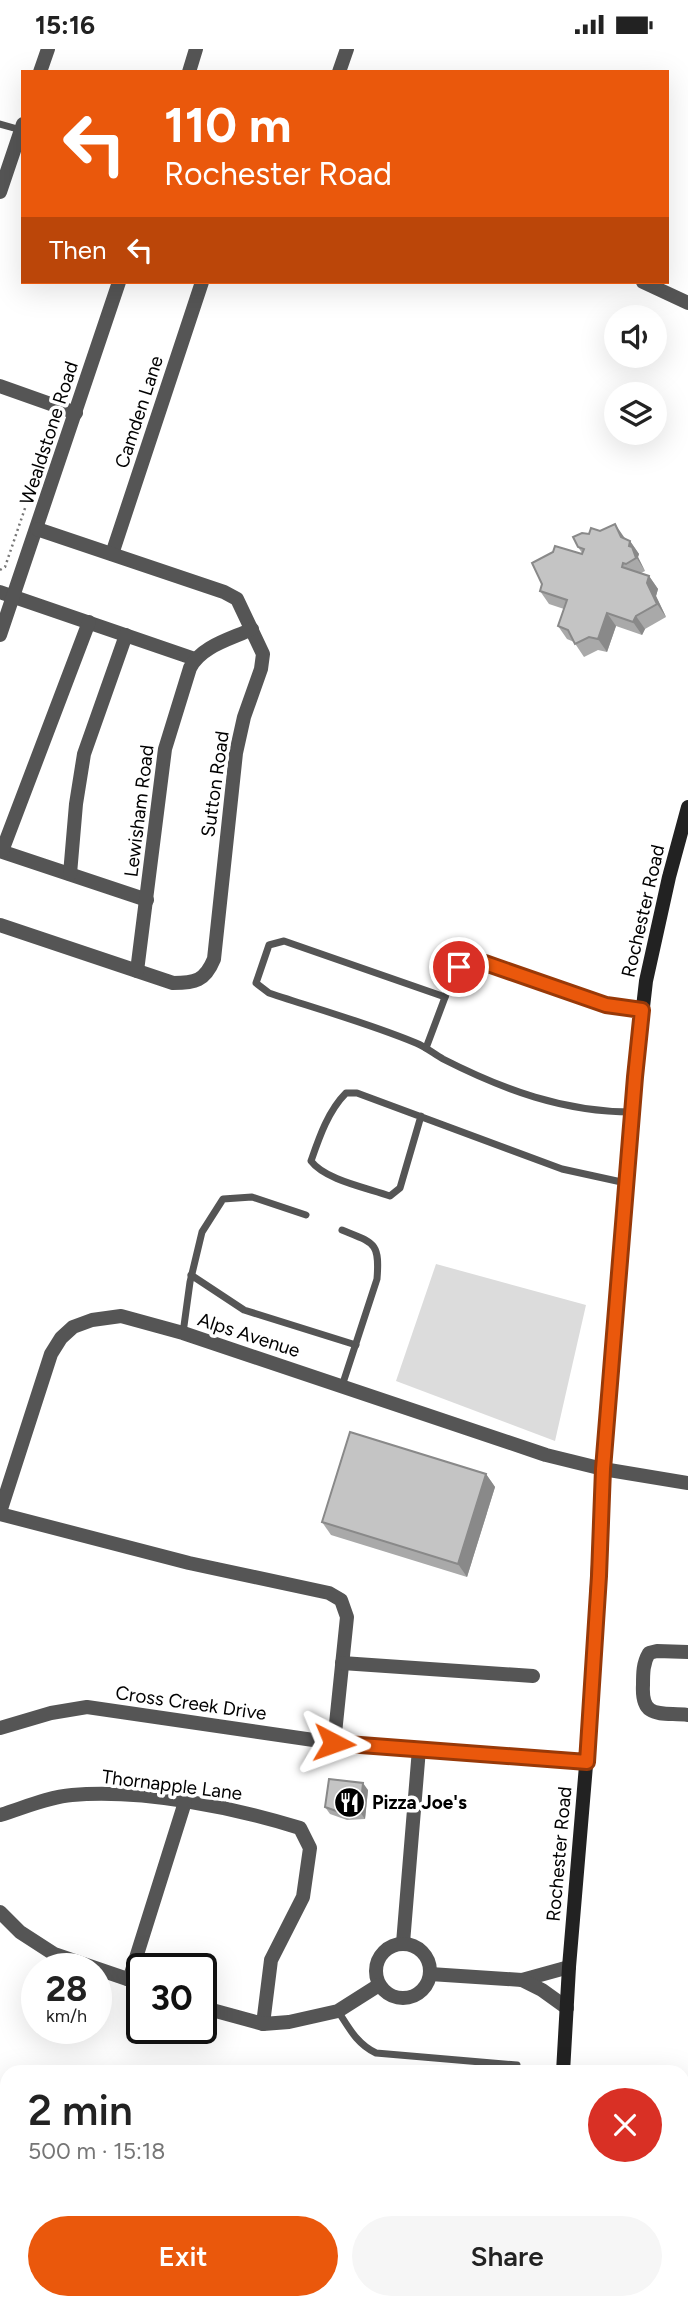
<!DOCTYPE html>
<html lang="en">
<head>
<meta charset="utf-8">
<style>
	:root { --surface:#fff; --page:#f6f6f6; --text:#222; --muted:#767676; --accent:#ea580c }
	body { margin:0; font-family:Figtree,sans-serif; background:var(--page); color:var(--text); height:100vh; display:flex; flex-direction:column; font-size:26px; white-space:nowrap }
	* { box-sizing:border-box; margin:0 }
	p { font-size:23px; color:var(--muted) }
	.icon { flex:none; width:38px; height:38px; fill:none; stroke:currentColor; stroke-width:2; stroke-linecap:round; stroke-linejoin:round }
	.map { position:relative; flex:1; overflow:hidden }
	.details { position:absolute; left:0px; top:2016px; width:690px; height:245px; display:flex; flex-direction:column; background:var(--surface); border-radius:21px 21px 0 0; box-shadow:0 7px 28px #0002 }
	.details>* { flex:none }
	.hud { position:absolute; left:21px; top:21px; width:648px; height:214px; border-radius:0px; box-shadow:0 7px 28px #0002; background:#ea580c; color:#fff; overflow:hidden }
	.tools { position:absolute; left:604px; top:256px; display:grid; gap:14px }
	.tools a { display:grid; place-items:center; width:63px; height:63px; border-radius:50%; background:var(--surface); box-shadow:0 7px 28px #0002; font-size:35px }
	.speed { position:absolute; left:21px; top:1904px; display:flex; gap:14px; font-size:35px; font-weight:700; text-align:center }
	.speed>* { display:grid; place-content:center; width:91px; height:91px; border-radius:50%; background:var(--surface); box-shadow:0 7px 28px #0002; line-height:1 }
	.speed small { font-size:18px; font-weight:400 }
	.speed .limit { border:4px solid #111; border-radius:10px; background:#fff; color:#111 }
	.pin { position:absolute; display:grid; place-items:center; width:60px; height:60px; color:#fff; margin:-30px; border:4px solid #fff; border-radius:50%; box-shadow:0 2px 7px #0007 }
	.me { position:absolute; width:77px; margin:-38px; rotate:94deg; stroke-linejoin:round; filter:drop-shadow(0 0 5px #0008) }
	.turn { display:flex; align-items:center; gap:24px; height:147px; padding:0 28px; font-size:32px }
	.turn .icon { width:91px; height:91px; stroke-width:2.5 }
	.turn b { display:block; font-size:49px; line-height:60px }
	.then { display:flex; align-items:center; height:66px; padding:0 28px; background:#0003; gap:14px; font-size:26px }
	.round { display:grid; place-items:center; flex:none; width:74px; height:74px; border-radius:37px; background:var(--page) }
	.head { display:flex; align-items:center; justify-content:space-between; height:119px; padding:0 28px }
	h1 { font-size:42px; font-weight:600; line-height:52px }
	.cta { display:flex; gap:14px; margin-top:auto; padding:14px 28px }
	.cta a { flex:1; height:80px; border-radius:42px; background:var(--accent); color:#fff; font-size:28px; font-weight:600; line-height:80px; text-align:center }
	.cta a+a { background:var(--page); color:var(--text) }
	.status { display:flex; justify-content:space-between; align-items:center; height:49px; padding:0 35px; background:var(--surface); direction:ltr }
	.status svg { height:19px; fill:currentColor }
	.map>svg:first-child { display:block }
</style>
</head>
<body>
<div class="status"><b>15:16</b><svg viewBox="0 0 49 12"><path d="M0 12V9h3v3zM5 12V6h3v6zM10 12V3h3v9zM15 12V0h3v12zM26 1h20v11H26zM47 4h2v5h-2z"/></svg></div>
<div class="map">
<svg width="688" height="2261" viewBox="0 0 688 2261">
	<rect width="100%" height="100%" fill="#fff"/>
	<path fill="#dcdcdc" d="M 436,1215 L 586,1256 L 555,1392 L 396,1332 Z"/>
	<g fill="none" stroke-linecap="round" stroke-linejoin="round">
		<path stroke="#777" stroke-width="2.5" stroke-dasharray="2 3.5" stroke-linecap="butt" d="M 0,521 L 5,518 L 55,371"/>
		<g stroke="#555" stroke-width="7">
			<path d="M 0,75 L 21,81"/>
			<path d="M 445,948 L 284,892 L 269,896 L 256,934 L 269,944 C 317,960 368,974 416,994 C 426,998 434,1005 443,1010 C 504,1041 564,1063 632,1063"/>
			<path d="M 426,999 L 453,927 C 462,914 470,912 485,914 L 606,956 L 642,961"/>
			<path d="M 421,1067 L 400,1139 L 390,1147 C 368,1139 325,1131 311,1112 C 319,1089 328,1062 346,1044 L 357,1044 L 562,1120 L 626,1134"/>
			<path d="M 191,1226 L 244,1261 L 356,1296"/>
			<path d="M 183,1284 L 190,1233 L 202,1183 L 223,1150 L 252,1148 L 306,1166"/>
			<path d="M 342,1337 L 377,1230 C 380,1193 374,1194 342,1181"/>
			<path d="M 338,1962 C 349,1979 357,1995 376,2004 L 517,2016"/>
		</g>
		<g stroke="#555" stroke-width="14">
			<path d="M 40,23 L 48,0"/>
			<path d="M 189,23 L 196,0"/>
			<path d="M 339,23 L 347,0"/>
			<path d="M 0,143 L 23,75"/>
			<path d="M 643,233 L 688,254"/>
			<path d="M 0,337 L 76,364"/>
			<path d="M 112,505 L 202,233"/>
			<path d="M 0,543 L 195,610"/>
			<path d="M 0,586 L 119,233"/>
			<path d="M 0,802 L 147,851"/>
			<path d="M 2,802 L 89,573"/>
			<path d="M 70,825 L 76,755 L 84,705 L 126,586"/>
			<path d="M 0,876 L 173,934 C 195,934 205,932 214,910 L 236,704 L 244,668 L 261,620 L 263,605 L 237,550 L 224,543 L 37,480"/>
			<path d="M 137,922 L 165,700 L 190,619 C 201,597 231,590 252,580"/>
			<path d="M 0,1463 L 51,1305 L 61,1289 L 73,1278 L 92,1271 L 121,1267 L 183,1284 L 546,1406 L 603,1420 L 688,1434"/>
			<path d="M 0,1465 L 189,1514 L 329,1544 L 341,1551 L 347,1568 L 334,1694"/>
			<path d="M 688,1603 L 657,1602 L 649,1604 C 643,1614 643,1624 643,1636 C 641,1671 661,1663 688,1666"/>
			<path d="M 342,1614 L 533,1627"/>
			<path d="M 0,1679 L 51,1664 L 87,1658 L 334,1694 L 587,1713"/>
			<path d="M 0,1766 C 23,1759 48,1748 72,1746 C 143,1740 232,1758 300,1779 L 310,1799 L 303,1848 L 271,1911 L 263,1975"/>
			<path d="M 0,1863 L 20,1883 L 54,1905 L 142,1935"/>
			<path d="M 403,1894 L 419,1700"/>
			<circle cx="403" cy="1922" r="27"/>
			<path d="M 430,1925 L 522,1931 L 569,1918"/>
			<path d="M 129,1931 L 185,1753"/>
			<path d="M 522,1931 L 542,1941 L 567,1959"/>
			<path d="M 201,1958 L 263,1975 L 289,1973 L 338,1962 L 379,1936"/>
			<path d="M 682,2117 L 688,2119"/>
			<path d="M 0,2193 L 7,2200"/>
			<path d="M 59,2254 L 66,2261"/>
			<path d="M 105,2261 L 111,2254"/>
		</g>
		<g stroke="#222" stroke-width="14">
			<path d="M 563,2023 L 569,1918 L 590,1669 L 603,1420 L 635,1028 L 646,932 L 669,828 L 688,758"/>
			<path d="M 546,2261 L 547,2254"/>
		</g>
	</g>
	<g fill="#a9a9a9">
		<path d="M 589,485 L 624,488 L 625,490 L 630,492 L 639,505 L 638,508 L 645,522 L 641,524 L 649,527 L 658,540 L 656,547 L 666,568 L 645,580 L 642,586 L 616,577 L 607,603 L 598,601 L 584,608 L 574,593 L 567,590 L 558,577 L 564,560 L 549,555 L 540,542 L 582,504 L 578,498 Z"/>
		<path d="M 486,1425 L 495,1438 L 467,1528 L 331,1486 L 322,1473 Z"/>
		<path d="M 368,1741 L 365,1770 L 347,1771 L 330,1765 L 325,1758 Z"/>
	</g>
	<g fill="#898989">
		<path d="M 615,475 L 624,488 L 630,501 L 621,488 Z"/>
		<path d="M 630,492 L 639,505 L 638,508 L 645,522 L 629,497 Z"/>
		<path d="M 649,527 L 658,540 L 656,547 L 666,568 L 657,555 L 647,534 Z"/>
		<path d="M 607,564 L 616,577 L 607,603 L 598,590 Z"/>
		<path d="M 636,567 L 645,580 L 642,586 L 633,573 Z"/>
		<path d="M 486,1425 L 495,1438 L 467,1528 L 458,1515 Z"/>
		<path d="M 363,1734 L 368,1741 L 365,1770 L 360,1763 Z"/>
	</g>
	<g fill="#c4c4c4" stroke="#898989" stroke-width="2">
		<path d="M 615,475 L 621,488 L 630,492 L 629,497 L 632,498 L 636,509 L 626,515 L 623,514 L 622,518 L 649,527 L 647,534 L 657,555 L 636,567 L 633,573 L 607,564 L 598,590 L 589,588 L 575,595 L 568,581 L 558,577 L 567,551 L 540,542 L 542,535 L 532,514 L 553,503 L 555,497 L 582,505 L 584,500 L 578,498 L 573,488 L 582,484 L 589,485 L 591,479 L 600,482 Z"/>
		<path d="M 350,1383 L 486,1425 L 458,1515 L 322,1473 Z"/>
		<path d="M 329,1730 L 363,1734 L 360,1763 L 342,1764 L 325,1758 Z"/>
		<path d="M 682,2251 L 688,2253 L 688,2261 L 669,2261 L 671,2254 L 682,2254 Z"/>
		<path d="M 593,2254 L 657,2254 L 659,2255 L 658,2259 L 665,2261 L 591,2261 Z"/>
	</g>
	<g fill="none" stroke-linecap="round" stroke-linejoin="round">
		<defs>
			<path id="route" d="M 334,1694 L 587,1713 L 599,1527 L 603,1420 L 635,1028 L 642,961 L 606,956 L 485,914 L 467,913 L 459,918"/>
		</defs>
		<use href="#route" stroke="#983908" stroke-width="18"/>
		<use href="#route" stroke="#ea580c" stroke-width="12"/>
	</g>
	<defs>
		<symbol id="restaurant-disc" viewBox="-11 -11 22 22"><circle r="9.5" fill="#000" stroke="#fff"/><path d="M-5-6h1v4h1v-4h1v4h1v-4h1v5L-1.5 .5V6h-2V.5L-5-1ZM5-6V6H3V1.5H1.5Q1.5-4 5-6Z" fill="#fff"/></symbol>
	</defs>
	<g fill-rule="evenodd">
		<use href="#restaurant-disc" x="332" y="1736" width="35" height="35"/>
	</g>
	<g text-anchor="middle" dominant-baseline="central" stroke-width="7" stroke-linejoin="round" paint-order="stroke">
		<g font-size="19" fill="#000" stroke="#fff">
			<text transform="translate(139 363) rotate(-72)">Camden Lane</text>
			<text transform="translate(49 384) rotate(-72)">Wealdstone Road</text>
			<text transform="translate(215 735) rotate(-82)">Sutton Road</text>
			<text transform="translate(139 762) rotate(-83)">Lewisham Road</text>
			<text transform="translate(643 862) rotate(-77)">Rochester Road</text>
			<text transform="translate(249 1286) rotate(18)">Alps Avenue</text>
			<text transform="translate(191 1654) rotate(8)">Cross Creek Drive</text>
			<text transform="translate(172 1736) rotate(7)">Thornapple Lane</text>
			<text transform="translate(559 1805) rotate(-85)">Rochester Road</text>
		</g>
		<g font-size="19" font-weight="bold" fill="#000" stroke="#fff" text-anchor="start">
			<text x="372" y="1753">Pizza Joe's</text>
		</g>
	</g>
</svg>
<div class="tools">
<a><svg class="icon" aria-label="sound" viewBox="0 0 24 24"><path d="M4 9h4l5-4v14l-5-4H4zM17 9q2 3 0 6"/></svg></a>
<a><svg class="icon" aria-label="layers" viewBox="0 0 24 24"><path d="M12 4l9 5-9 5-9-5zM3 14l9 5 9-5"/></svg></a>
</div>
<div class="speed"><div>28<small>km/h</small></div><div class="limit">30</div></div>
<div class="pin" style="left:459px;top:918px;background:#d93025"><svg class="icon" aria-label="arrive" viewBox="0 0 24 24"><path d="M6 21V4h12l-3 4 3 4H6"/></svg></div>
<svg class="me" style="left:334px;top:1694px" viewBox="-20 -20 40 40"><path d="M0-17L14 15 0 8-14 15z" fill="#ea580c" stroke="#fff" stroke-width="4"/></svg>
<div class="hud">
<div class="turn"><svg class="icon" aria-label="left" viewBox="0 0 24 24"><path d="M17 20v-9H6M10 6l-5 5 5 5"/></svg><div><b>110 m</b>Rochester Road</div></div>
<div class="then">Then<svg class="icon" aria-label="left" viewBox="0 0 24 24"><path d="M17 20v-9H6M10 6l-5 5 5 5"/></svg></div>
</div>
<section class="details">
<div class="head"><div><h1>2 min</h1><p>500 m · 15:18</p></div><a class="round" style="background:#d93025;color:#fff"><svg class="icon" aria-label="close" viewBox="0 0 24 24"><path d="M6 6l12 12M18 6L6 18"/></svg></a></div>
<div class="cta"><a>Exit</a><a>Share</a></div>
</section>
</div>
</body>
</html>
